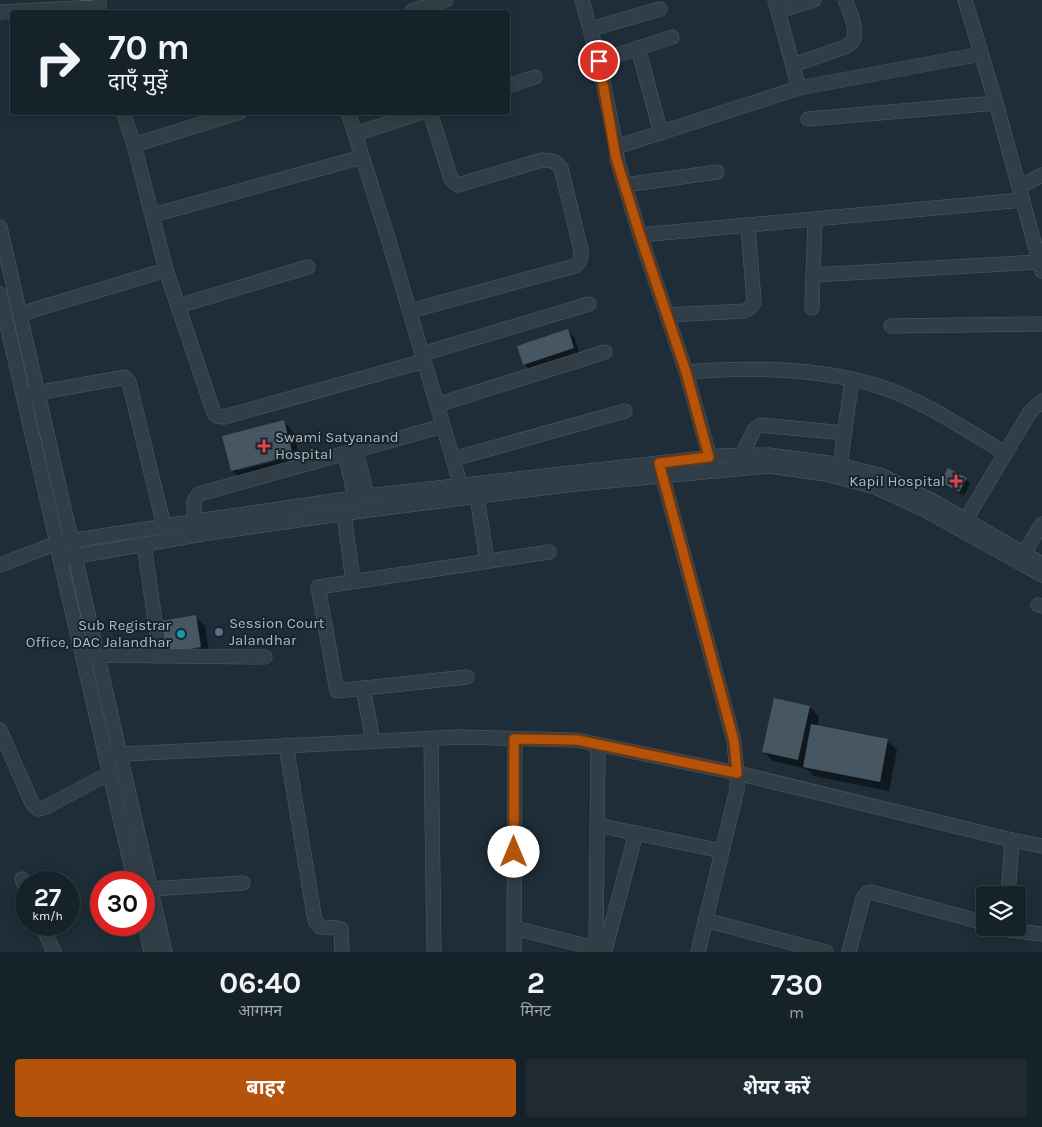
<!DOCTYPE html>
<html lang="hi">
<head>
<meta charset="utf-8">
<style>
	:root { --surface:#162229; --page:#1f2a31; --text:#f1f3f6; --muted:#9ea4a8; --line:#353f46; --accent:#b45309 }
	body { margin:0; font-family:Karla,"Noto Sans Devanagari",sans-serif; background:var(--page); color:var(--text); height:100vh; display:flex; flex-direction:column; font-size:19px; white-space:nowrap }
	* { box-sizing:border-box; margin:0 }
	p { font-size:16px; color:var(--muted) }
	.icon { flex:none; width:28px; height:28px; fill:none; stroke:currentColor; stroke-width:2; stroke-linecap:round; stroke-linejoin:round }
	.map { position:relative; height:952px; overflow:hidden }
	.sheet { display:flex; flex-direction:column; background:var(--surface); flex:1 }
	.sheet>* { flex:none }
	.guide { position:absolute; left:10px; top:10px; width:500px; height:105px; border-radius:5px; box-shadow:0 2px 12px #0003,0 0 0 1px var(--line); background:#162229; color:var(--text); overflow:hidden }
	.buttons { position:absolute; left:976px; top:886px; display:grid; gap:10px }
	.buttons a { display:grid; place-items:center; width:50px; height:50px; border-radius:5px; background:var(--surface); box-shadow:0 2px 12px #0003,0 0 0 1px var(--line); font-size:25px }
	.speed { position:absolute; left:15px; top:871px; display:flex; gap:10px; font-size:25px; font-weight:700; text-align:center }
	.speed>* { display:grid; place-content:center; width:65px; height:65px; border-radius:50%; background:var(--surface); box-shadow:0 2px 12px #0003,0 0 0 1px var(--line); line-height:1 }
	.speed small { font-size:12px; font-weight:400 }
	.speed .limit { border:8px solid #d22; background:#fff; color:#111 }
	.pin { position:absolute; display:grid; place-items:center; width:42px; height:42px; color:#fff; margin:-21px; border:2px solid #fff; border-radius:50%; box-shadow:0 1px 5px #0007 }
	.me { position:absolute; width:55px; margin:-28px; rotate:0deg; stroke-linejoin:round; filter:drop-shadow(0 0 4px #0008) }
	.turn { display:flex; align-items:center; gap:18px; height:105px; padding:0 15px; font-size:22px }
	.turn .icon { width:65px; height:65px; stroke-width:2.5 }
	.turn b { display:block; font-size:35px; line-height:42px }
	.eta { display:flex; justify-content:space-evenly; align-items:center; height:85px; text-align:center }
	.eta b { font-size:30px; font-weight:700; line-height:35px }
	.cta { display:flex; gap:10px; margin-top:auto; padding:10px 15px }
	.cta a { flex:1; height:58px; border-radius:5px; background:var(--accent); color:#fff; font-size:20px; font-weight:700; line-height:58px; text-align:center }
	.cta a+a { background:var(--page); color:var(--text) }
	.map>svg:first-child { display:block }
</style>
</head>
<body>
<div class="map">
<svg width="1042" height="952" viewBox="0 0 1042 952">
	<rect width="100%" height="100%" fill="#1e2d37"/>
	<g fill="#0007" fill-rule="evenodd">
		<path d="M 567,330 L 574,337 L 580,355 L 532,371 L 524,364 Z"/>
		<path d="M 284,422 L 293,432 L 302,465 L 242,480 L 232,470 ZM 299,452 L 299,455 L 237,471 L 237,468 Z"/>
		<path d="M 966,479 L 970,484 L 964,496 L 946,486 L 942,482 Z"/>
		<path d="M 195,617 L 205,626 L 210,657 L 177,662 Z"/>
		<path d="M 810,707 L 819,717 L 817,727 L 887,741 L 897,750 L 889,791 L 814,776 L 807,769 L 773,761 L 763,751 Z"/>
	</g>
	<g fill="#465763">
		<path d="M 568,329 L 574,348 L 523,365 L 517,346 Z"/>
		<path d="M 284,420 L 293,455 L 231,471 L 222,436 Z"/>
		<path d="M 948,468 L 967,478 L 959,492 L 940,482 Z"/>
		<path d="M 196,615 L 201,647 L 166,653 L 161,621 Z"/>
		<path d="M 774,698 L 810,706 L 798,760 L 762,752 Z"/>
		<path d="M 811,724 L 888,739 L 880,782 L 803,767 Z"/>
	</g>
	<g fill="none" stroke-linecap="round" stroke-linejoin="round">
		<defs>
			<g id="minor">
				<path d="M 582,0 L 599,61 L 616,147"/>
				<path d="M 775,0 L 799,88"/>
				<path d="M 965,0 L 996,103 L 1042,271"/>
				<path d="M 412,11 L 446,0"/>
				<path d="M 778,11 L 814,0"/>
				<path d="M 0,12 L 96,7 L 99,5 L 99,0"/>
				<path d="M 591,29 L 660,9"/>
				<path d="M 638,48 L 661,133"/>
				<path d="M 599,61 L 672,37"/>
				<path d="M 793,65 L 845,47 C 847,45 850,44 852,42 C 860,32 849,10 845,0"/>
				<path d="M 508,86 L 535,77"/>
				<path d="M 123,112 L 134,145 L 166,270 L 214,413 L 217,416 L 224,417 L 424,361"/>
				<path d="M 348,112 L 388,238 L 463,493"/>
				<path d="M 808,119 L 996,103"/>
				<path d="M 355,134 L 423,112"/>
				<path d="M 134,145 L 240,112"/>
				<path d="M 625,185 L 717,172"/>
				<path d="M 1019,187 L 1042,175"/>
				<path d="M 153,215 L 362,157"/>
				<path d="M 0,227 L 165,952"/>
				<path d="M 640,235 L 1022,200"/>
				<path d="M 813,275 L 1039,262"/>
				<path d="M 0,294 L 57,543 L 60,559 L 135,882"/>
				<path d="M 178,306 L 308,267"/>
				<path d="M 812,308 L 815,220"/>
				<path d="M 410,311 L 575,266 C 581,261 581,258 581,250 L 561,168 C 556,161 551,160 542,160 L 458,185 L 451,179 L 430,112"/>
				<path d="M 20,314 L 166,270"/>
				<path d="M 667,315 L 745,311 L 752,306 L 754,302 L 748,226"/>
				<path d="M 891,326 L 1042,324"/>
				<path d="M 422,354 L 589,304"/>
				<path d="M 686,372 C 749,367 817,367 878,386 C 923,400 964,429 1005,453"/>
				<path d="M 31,394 L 120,378 L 124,377 L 129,382 L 164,526"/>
				<path d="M 437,405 L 605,352"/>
				<path d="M 356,450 L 367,496"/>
				<path d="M 345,453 L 355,497"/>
				<path d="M 742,455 L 754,430 L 761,425 L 844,433"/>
				<path d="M 453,459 L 625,411"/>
				<path d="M 712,465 L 686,372 L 640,235 L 617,159 L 616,147 L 799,88 L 981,54"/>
				<path d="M 840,465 L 852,379"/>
				<path d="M 660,467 L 734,741 L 737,773 L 737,789 L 698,952"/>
				<path d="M 477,497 L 487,561"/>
				<path d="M 344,514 L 353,581"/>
				<path d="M 194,521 L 194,501 L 199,494 L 443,426"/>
				<path d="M 962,526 L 1030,412 L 1042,401"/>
				<path d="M 144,544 L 160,656"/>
				<path d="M 1024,553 L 1042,524"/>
				<path d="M 60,559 L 209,533 L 369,510 L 576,484 L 769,466 L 826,474 L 875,487 L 925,510 L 1042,575"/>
				<path d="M 0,565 L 57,543 L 204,520 L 367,496 L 721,456 L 769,455 L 829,463 L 880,475 L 933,501 L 1042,564"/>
				<path d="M 1038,605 L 1042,606"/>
				<path d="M 90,655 L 265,657"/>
				<path d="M 467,677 L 337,691 L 318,587 L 549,552"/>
				<path d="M 363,688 L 373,741"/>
				<path d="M 0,730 L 32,803 L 38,809 L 46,807 L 110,773"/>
				<path d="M 431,738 L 434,952"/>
				<path d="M 286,745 L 315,921 L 320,927 L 337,928 L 341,929 L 342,952"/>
				<path d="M 105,755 L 459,737 L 577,740 L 737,773 L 1012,840 L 1042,846"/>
				<path d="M 597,825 L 722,851"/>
				<path d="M 22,879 L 26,889"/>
				<path d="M 151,889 L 243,883"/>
				<path d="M 1008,895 L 1012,840"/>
				<path d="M 144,919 L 151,952"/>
				<path d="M 705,920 L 826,952"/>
				<path d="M 42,925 L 54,952"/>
				<path d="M 514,928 L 603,950"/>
				<path d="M 1004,928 L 1008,930 L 1042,934"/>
				<path d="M 596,948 L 598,745"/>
				<path d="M 605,950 L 636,833"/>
				<path d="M 514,952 L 515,739"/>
				<path d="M 849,952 L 863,899 L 867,893 L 871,892 L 985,923"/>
			</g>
		</defs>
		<use href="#minor" stroke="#4f5c65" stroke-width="15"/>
		<use href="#minor" stroke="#323e47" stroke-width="14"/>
	</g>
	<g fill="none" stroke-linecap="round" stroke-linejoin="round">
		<defs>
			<path id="route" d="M 514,852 L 514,739 L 577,740 L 737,773 L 734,741 L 659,463 L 709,457 L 686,372 L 640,235 L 616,158 L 599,61"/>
		</defs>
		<use href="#route" stroke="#753606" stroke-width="12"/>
		<use href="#route" stroke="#b45309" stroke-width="9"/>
	</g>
	<g fill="#e0444e" stroke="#18232b" stroke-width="2">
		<path d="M261.5 438.5h5v5h5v5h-5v5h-5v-5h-5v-5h5z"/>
		<path d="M953.5 473.5h5v5h5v5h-5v5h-5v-5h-5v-5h5z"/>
	</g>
	<circle fill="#5c6f8a" stroke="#18232b" stroke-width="2" cx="219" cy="632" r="5"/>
	<circle fill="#0f9aa8" stroke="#18232b" stroke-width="2" cx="181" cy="634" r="5"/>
	<g text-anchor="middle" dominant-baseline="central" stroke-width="4" stroke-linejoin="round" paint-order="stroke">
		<g font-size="15" fill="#acb9c4" stroke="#18232b" text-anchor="start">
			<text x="275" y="437">Swami Satyanand<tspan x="275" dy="17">Hospital</tspan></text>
			<text x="945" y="481" text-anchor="end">Kapil Hospital</text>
			<text x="229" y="623">Session Court<tspan x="229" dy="17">Jalandhar</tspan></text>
			<text x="171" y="625" text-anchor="end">Sub Registrar<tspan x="171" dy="17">Office, DAC Jalandhar</tspan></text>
		</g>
	</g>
</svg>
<div class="buttons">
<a><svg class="icon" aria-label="layers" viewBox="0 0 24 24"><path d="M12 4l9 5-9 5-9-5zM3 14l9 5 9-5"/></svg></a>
</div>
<div class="speed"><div>27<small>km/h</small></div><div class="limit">30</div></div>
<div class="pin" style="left:599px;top:61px;background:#d93025"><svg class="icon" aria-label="arrive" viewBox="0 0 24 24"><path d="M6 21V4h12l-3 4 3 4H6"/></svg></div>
<svg class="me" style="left:514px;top:852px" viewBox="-20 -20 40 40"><circle r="19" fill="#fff"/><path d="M0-13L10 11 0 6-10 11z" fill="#b45309"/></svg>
<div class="guide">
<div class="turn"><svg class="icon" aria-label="right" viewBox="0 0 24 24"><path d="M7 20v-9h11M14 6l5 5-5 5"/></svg><div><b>70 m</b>दाएँ मुड़ें</div></div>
</div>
</div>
<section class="sheet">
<div class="eta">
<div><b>06:40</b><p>आगमन</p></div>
<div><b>2</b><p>मिनट</p></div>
<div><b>730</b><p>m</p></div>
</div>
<div class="cta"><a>बाहर</a><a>शेयर करें</a></div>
</section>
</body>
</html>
